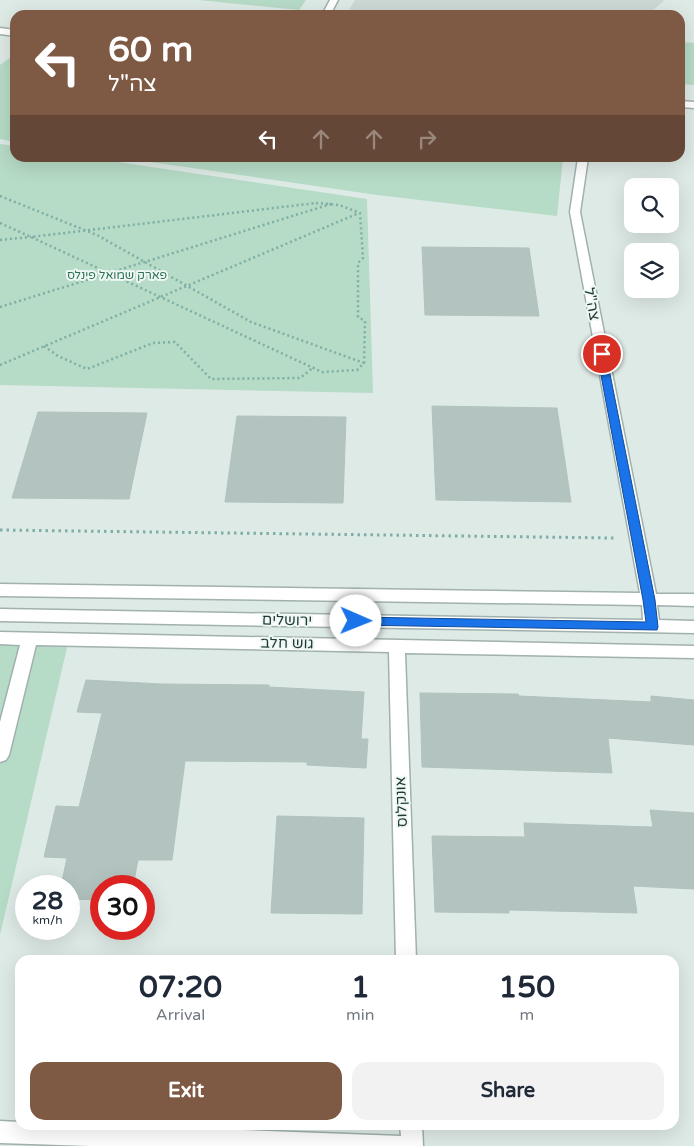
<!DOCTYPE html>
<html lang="en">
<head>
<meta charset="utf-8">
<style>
	:root { --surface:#fff; --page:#f2f2f3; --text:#1f2937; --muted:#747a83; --accent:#7e5944 }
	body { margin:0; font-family:"Varela Round","Noto Sans Hebrew",sans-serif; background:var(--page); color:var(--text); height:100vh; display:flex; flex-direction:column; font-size:19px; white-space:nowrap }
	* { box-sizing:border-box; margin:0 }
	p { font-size:16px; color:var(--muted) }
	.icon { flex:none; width:28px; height:28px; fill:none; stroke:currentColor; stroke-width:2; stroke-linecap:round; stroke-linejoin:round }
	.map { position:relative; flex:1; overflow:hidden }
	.drawer { position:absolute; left:15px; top:955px; width:664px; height:175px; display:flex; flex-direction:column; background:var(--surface); border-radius:15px; box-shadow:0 5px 20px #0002 }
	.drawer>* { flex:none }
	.guide { position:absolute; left:10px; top:10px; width:675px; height:152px; border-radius:15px; box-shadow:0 5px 20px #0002; background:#7e5944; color:#fff; overflow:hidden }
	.controls { position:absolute; left:624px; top:178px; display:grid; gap:10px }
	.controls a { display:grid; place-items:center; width:55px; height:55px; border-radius:10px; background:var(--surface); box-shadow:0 5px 20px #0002; font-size:25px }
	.speed { position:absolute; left:15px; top:875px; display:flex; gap:10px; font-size:25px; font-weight:700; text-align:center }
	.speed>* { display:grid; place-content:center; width:65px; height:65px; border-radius:50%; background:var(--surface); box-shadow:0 5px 20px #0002; line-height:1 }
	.speed small { font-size:12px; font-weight:400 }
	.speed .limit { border:8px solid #d22; background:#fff; color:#111 }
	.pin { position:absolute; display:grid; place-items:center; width:42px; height:42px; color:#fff; margin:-21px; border:2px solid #fff; border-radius:50%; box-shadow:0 1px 5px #0007 }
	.me { position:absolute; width:55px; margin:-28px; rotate:91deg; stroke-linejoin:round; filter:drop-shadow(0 0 4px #0008) }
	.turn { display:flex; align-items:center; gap:18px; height:105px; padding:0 15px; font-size:22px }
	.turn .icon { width:65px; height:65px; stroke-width:2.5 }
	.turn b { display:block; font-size:35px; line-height:42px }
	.lanes { display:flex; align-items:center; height:48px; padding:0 15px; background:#0003; justify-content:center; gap:25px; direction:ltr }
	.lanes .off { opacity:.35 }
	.eta { display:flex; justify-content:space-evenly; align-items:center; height:85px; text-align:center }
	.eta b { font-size:30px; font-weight:800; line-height:35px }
	.primary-button { display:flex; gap:10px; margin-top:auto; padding:10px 15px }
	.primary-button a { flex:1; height:58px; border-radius:15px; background:var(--accent); color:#fff; font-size:20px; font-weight:800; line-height:58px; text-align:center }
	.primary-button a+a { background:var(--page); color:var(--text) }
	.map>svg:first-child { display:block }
</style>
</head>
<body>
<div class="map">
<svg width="694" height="1146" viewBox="0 0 694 1146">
	<rect width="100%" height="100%" fill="#deeae6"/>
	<path fill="#ccd9d5" d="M 355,0 L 662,0 L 664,1 L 647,15 L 346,15 Z"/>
	<g fill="#b6dbc6">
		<path d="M 198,0 L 306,0 L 299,10 Z"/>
		<path d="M 682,42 L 694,43 L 694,85 L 680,84 Z"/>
		<path d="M 15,54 L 15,142 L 0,139 L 0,65 Z"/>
		<path d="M 0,144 L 15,146 L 15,158 L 91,158 L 367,199 L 373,393 L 0,385 Z"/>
		<path d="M 123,158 L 563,158 L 557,216 L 377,195 Z"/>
		<path d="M 0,638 L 69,639 L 0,935 Z"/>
	</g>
	<g fill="#b3c4c0" stroke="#b1c3be">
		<path d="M 422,247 L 529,248 L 539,316 L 425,315 Z"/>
		<path d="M 432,406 L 557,408 L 571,502 L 436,500 Z"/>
		<path d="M 38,412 L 147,413 L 129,499 L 12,498 Z"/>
		<path d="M 237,416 L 346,417 L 343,503 L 225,502 Z"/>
		<path d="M 86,680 L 161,684 L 269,685 L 269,687 L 364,692 L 361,739 L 368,739 L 366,768 L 307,765 L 307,762 L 185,761 L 172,860 L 138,860 L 133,886 L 101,886 L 101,900 L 69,899 L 69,886 L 61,886 L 67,858 L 44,857 L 56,806 L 79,807 L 102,713 L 77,712 Z"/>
		<path d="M 420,693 L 518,694 L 519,696 L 651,702 L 651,696 L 694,700 L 694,745 L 608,738 L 612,773 L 422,767 Z"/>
		<path d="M 650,810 L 694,813 L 694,889 L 633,886 L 637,913 L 509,910 L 509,913 L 435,912 L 432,836 L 525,837 L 524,823 L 653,827 Z"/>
		<path d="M 277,816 L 364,818 L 362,914 L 271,913 Z"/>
	</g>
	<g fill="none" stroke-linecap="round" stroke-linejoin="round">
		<defs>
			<g id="minor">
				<path d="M 330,0 L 338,0 L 330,15 L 322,15 Z"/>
				<path d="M 0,28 L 15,30 L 15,36 L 0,34 Z"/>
				<path d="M 680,101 L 694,102 L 694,108 L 680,107 Z"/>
				<path d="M 578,158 L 588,158 L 580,212 L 656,594 L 694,594 L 694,606 L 657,605 L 659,620 L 694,621 L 694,633 L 0,621 L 0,609 L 643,620 L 642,605 L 0,596 L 0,584 L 640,593 L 570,212 Z"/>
				<path d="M 0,632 L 694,646 L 694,658 L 405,653 L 416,960 L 396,960 L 389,652 L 36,645 L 9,755 L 6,760 L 0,762 L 0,722 L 20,645 L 0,644 Z"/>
				<path d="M 0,1121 L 20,1122 L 20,1125 L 109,1125 L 401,1136 L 400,1125 L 422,1125 L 423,1146 L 90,1146 L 0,1143 Z"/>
			</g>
		</defs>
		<use href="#minor" stroke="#a1b1ae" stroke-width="3"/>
		<g stroke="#7eaea6" stroke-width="2.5" stroke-dasharray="2 3" stroke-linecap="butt">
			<path d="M 0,196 L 97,235 L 251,322 L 364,363"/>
			<path d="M 316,203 L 339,205 L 360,213 L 363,258 L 358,263 L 358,317 L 365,321 L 364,363 L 357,370 L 322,372 L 31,237 Z"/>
			<path d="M 0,223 L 31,237"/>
			<path d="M 0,240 L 31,237"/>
			<path d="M 0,307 L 331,204"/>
			<path d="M 44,346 L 58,356 L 87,369 L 153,343 L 175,342 L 211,379 L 300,378 L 314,367"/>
			<path d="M 0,365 L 359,213"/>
		</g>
		<path stroke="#7eaea6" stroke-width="3" stroke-dasharray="2.5 4" stroke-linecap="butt" d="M 0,530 L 614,538"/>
		<use href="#minor" fill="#fff" fill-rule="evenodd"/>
	</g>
	<path fill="#1a73e8" stroke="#114b97" d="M 598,352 L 605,352 L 606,354 L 655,600 L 658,627 L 657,630 L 352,625 L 350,621 L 352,618 L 356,617 L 646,622 L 643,600 L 597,354 Z"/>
	<g text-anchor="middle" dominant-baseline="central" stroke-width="4" stroke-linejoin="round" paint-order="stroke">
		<g font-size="12" fill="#2a7050" stroke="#eef7f4">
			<text x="117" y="275">פארק שמואל פינלס</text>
		</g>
		<g font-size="15" fill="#1f3936" stroke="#eef7f4">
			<text transform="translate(592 304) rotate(79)">צה"ל</text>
			<text transform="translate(287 620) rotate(1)">ירושלים</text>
			<text transform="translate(287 643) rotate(1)">גוש חלב</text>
			<text transform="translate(401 802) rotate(-92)">אונקלוס</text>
		</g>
	</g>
</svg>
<div class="controls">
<a><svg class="icon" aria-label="search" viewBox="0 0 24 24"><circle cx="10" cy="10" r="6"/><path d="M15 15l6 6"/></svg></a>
<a><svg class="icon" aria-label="layers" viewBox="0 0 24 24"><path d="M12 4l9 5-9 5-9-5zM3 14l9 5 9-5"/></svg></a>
</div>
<div class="speed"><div>28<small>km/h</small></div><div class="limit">30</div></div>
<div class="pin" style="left:602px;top:354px;background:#d93025"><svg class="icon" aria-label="arrive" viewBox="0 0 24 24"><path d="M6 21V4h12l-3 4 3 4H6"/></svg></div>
<svg class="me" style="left:356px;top:621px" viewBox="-20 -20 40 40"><circle r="19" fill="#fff"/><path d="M0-13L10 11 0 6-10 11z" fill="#1a73e8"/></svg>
<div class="guide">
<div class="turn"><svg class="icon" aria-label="left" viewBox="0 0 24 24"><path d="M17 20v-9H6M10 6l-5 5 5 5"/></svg><div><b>60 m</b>צה&quot;ל</div></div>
<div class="lanes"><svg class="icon" aria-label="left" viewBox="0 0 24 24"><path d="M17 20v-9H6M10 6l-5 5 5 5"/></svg><svg class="icon off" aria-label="ahead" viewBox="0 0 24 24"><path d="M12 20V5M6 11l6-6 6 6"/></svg><svg class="icon off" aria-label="ahead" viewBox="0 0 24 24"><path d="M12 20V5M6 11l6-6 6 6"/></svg><svg class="icon off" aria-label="right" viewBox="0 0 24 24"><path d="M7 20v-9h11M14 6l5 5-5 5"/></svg></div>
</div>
<section class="drawer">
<div class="eta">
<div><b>07:20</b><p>Arrival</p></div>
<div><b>1</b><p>min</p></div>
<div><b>150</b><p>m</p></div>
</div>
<div class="primary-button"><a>Exit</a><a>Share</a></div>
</section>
</div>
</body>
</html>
